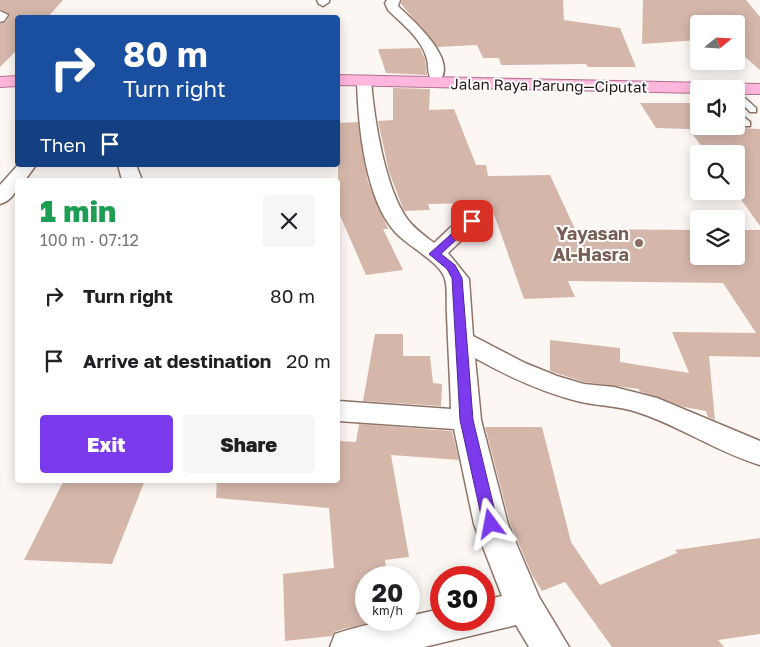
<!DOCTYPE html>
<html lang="en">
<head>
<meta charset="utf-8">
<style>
	:root { --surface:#fff; --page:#f6f6f6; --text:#202124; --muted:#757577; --accent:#7c3aed }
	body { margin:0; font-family:"Golos Text",sans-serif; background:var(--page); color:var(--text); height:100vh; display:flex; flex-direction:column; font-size:19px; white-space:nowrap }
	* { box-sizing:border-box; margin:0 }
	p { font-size:16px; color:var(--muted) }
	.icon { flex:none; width:28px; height:28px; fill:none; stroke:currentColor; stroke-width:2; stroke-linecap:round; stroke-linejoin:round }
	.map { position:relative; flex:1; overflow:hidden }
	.drawer { position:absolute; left:15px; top:178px; width:325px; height:305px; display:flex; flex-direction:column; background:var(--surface); border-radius:5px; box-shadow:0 2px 12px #0003 }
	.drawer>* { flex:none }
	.hud { position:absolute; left:15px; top:15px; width:325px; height:152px; border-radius:5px; box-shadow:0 2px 12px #0003; background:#1a4fa0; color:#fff; overflow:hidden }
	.needle { width:32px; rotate:72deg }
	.fabs { position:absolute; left:690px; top:15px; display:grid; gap:10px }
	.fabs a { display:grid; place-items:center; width:55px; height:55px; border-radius:5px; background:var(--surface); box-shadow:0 2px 12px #0003; font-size:25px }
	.speed { position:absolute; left:355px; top:566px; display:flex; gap:10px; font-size:25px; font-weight:700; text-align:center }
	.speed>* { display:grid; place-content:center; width:65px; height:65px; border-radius:50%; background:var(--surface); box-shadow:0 2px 12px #0003; line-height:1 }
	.speed small { font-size:12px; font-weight:400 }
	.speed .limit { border:8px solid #d22; background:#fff; color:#111 }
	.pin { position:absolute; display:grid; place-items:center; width:42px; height:42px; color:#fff; margin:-21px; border-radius:10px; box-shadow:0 2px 8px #0006 }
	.me { position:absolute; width:55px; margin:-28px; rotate:347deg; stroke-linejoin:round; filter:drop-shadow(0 0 4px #0008) }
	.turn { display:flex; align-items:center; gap:18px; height:105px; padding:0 25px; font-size:22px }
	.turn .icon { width:65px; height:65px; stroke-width:2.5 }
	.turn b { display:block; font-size:35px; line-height:42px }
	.then { display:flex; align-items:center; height:48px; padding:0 25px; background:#0003; gap:10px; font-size:19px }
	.round { display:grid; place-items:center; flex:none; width:52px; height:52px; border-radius:5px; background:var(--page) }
	.summary { display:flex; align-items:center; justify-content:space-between; height:85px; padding:0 25px }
	h1 { font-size:30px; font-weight:800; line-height:38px; color:#1e9e55 }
	.cta { display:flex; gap:10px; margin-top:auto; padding:10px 25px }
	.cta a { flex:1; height:58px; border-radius:5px; background:var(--accent); color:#fff; font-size:20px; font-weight:800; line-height:58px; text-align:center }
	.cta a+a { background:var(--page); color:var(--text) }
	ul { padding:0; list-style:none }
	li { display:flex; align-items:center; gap:15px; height:65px; padding:0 25px }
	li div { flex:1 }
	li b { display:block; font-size:19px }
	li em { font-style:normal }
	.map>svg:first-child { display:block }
</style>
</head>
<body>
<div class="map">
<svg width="760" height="647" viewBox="0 0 760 647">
	<rect width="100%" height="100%" fill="#fdf7f4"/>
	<g fill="#d5b7aa">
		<path d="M 0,0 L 63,0 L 47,18 L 18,18 L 18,49 L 0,67 L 0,24 L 6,22 L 10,15 L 0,9 Z"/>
		<path d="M 402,0 L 563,0 L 564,20 L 620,28 L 636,67 L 588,67 L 586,64 L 501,65 L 499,58 L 483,58 L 477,45 L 437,47 L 401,4 Z"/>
		<path d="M 643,0 L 746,0 L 760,17 L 760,70 L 736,49 L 736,24 L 699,24 L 699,40 L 642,44 Z"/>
		<path d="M 420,48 L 425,59 L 427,75 L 386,73 L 378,49 Z"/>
		<path d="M 393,88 L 430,89 L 429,110 L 454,109 L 476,165 L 486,165 L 488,176 L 550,175 L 575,229 L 699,230 L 699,256 L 736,256 L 736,230 L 760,230 L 760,357 L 709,356 L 715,420 L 708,417 L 706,411 L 684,407 L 639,391 L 639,389 L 584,382 L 550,371 L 550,340 L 620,348 L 620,362 L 689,373 L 672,332 L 756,333 L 723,283 L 568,281 L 575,297 L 524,299 L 490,203 L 428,204 L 430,210 L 404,211 L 389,172 L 378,121 L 393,120 Z"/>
		<path d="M 640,103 L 699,103 L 699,126 L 760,129 L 760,226 L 735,191 L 736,154 L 707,154 L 689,129 L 656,128 Z"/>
		<path d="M 358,122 L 368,182 L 388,229 L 383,229 L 403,270 L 366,275 L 338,211 L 338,123 Z"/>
		<path d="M 375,334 L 403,334 L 403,356 L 430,356 L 433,383 L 442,384 L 441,406 L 363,401 Z"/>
		<path d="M 359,424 L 452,431 L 459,460 L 391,455 L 409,557 L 385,560 L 387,578 L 366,578 L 366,620 L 384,620 L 343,629 L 334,632 L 332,636 L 285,641 L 283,574 L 334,568 L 329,508 L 216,498 L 217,480 L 338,480 L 338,441 L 356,442 Z"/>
		<path d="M 485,427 L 542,427 L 571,542 L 600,585 L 677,553 L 675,550 L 760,538 L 760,634 L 718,640 L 724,647 L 612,647 L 565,582 L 542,591 L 532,575 L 510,523 Z"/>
		<path d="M 64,480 L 145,480 L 112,564 L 24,560 Z"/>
	</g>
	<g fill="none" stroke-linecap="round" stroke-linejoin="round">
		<defs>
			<g id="service">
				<path d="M 736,90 L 756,108 L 756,112 L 750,112 L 736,97 Z"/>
				<path d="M 736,111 L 750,122 L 750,126 L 744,126 L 736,118 Z"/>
			</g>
			<g id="minor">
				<path d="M 317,0 L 329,0 L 329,2 L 323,6 L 319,4 Z"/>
				<path d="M 387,0 L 400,0 L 398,6 C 411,19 456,57 441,79 L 431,79 C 427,73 429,63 426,56 C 420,37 401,23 388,10 L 385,3 Z"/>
				<path d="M 0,11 L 8,15 L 4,21 L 0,22 Z"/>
				<path d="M 364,76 L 371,80 C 374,119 385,189 408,220 C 415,229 425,236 434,243 C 447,232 461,212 479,217 L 482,221 L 448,253 L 469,279 L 473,336 L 525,363 L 557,376 L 584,384 L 614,387 L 657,398 L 760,441 L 760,465 C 717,452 680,426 637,412 C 619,406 600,406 581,402 C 543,393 509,377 475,358 L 481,420 L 508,524 L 539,597 L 569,647 L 529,647 L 516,625 L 424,647 L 330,647 L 335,634 C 359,626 384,620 409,620 L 409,616 L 441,609 L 441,620 L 484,620 L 484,600 L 502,596 L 474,524 L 454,429 L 338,421 L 338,401 L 451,409 C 450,377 448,345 447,314 C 446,303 448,289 445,279 C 441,263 408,246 396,233 C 365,200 358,124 357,80 Z"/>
				<path d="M 18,165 L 36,165 L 25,180 L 18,180 C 18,191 11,201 0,204 L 0,185 Z"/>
				<path d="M 118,165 L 136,165 L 142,180 L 122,180 Z"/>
			</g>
			<g id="trunk">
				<path d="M 338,75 L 760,84 L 760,94 L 736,94 L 736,89 L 699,89 L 699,93 L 338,85 Z"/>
				<path d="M 18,76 L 18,86 L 0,87 L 0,77 Z"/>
			</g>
		</defs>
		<use href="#service" stroke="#8e7367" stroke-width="3"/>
		<use href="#minor" stroke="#8e7367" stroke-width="3"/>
		<use href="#trunk" stroke="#b1728f" stroke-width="2"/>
		<use href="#service" fill="#fff" fill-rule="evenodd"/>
		<use href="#minor" fill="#fff" fill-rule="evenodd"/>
		<use href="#trunk" fill="#feb6dc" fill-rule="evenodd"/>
	</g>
	<path fill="#7c3aed" stroke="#51269a" d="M 468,219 L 476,221 L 441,254 L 455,265 L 462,278 L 473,420 L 498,524 L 496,529 L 491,530 L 485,529 L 483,524 L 460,420 L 452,278 L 447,269 L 429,254 Z"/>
	<circle fill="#8d6e63" stroke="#fff" stroke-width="2" cx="639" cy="243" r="5"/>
	<g text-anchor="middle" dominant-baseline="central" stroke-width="4" stroke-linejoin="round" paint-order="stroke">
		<g font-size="15" fill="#221712" stroke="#fff">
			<text transform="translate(549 85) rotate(1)">Jalan Raya Parung—Ciputat</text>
		</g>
		<g font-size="18" font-weight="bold" fill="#785e54" stroke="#fff" text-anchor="end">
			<text x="629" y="233">Yayasan<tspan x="629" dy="21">Al-Hasra</tspan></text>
		</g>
	</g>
</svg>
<div class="fabs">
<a><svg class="needle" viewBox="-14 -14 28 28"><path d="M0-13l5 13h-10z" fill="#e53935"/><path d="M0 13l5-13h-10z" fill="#757577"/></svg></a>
<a><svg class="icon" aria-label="sound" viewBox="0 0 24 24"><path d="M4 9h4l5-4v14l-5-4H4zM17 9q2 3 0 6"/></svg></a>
<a><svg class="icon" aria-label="search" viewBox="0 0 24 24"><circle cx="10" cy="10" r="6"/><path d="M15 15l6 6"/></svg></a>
<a><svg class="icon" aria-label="layers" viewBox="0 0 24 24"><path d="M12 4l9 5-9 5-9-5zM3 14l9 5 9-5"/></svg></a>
</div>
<div class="speed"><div>20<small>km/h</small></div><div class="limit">30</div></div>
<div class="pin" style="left:472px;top:221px;background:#d93025"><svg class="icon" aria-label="arrive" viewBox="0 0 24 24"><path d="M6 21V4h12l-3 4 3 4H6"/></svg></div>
<svg class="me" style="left:491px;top:524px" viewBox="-20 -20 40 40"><path d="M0-17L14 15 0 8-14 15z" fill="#7c3aed" stroke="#fff" stroke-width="4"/></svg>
<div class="hud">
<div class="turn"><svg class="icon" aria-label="right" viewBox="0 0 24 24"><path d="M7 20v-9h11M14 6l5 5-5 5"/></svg><div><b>80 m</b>Turn right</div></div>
<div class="then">Then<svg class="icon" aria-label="arrive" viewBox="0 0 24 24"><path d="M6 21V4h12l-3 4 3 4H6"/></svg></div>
</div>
<section class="drawer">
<div class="summary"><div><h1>1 min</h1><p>100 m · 07:12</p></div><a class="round"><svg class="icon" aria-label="close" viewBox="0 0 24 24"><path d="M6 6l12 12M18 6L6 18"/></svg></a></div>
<ul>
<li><svg class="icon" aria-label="right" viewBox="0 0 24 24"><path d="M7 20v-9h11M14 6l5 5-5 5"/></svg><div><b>Turn right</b></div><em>80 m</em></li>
<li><svg class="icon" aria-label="arrive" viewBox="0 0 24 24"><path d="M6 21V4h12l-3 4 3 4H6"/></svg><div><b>Arrive at destination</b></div><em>20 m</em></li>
</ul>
<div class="cta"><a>Exit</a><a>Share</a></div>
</section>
</div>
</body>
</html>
